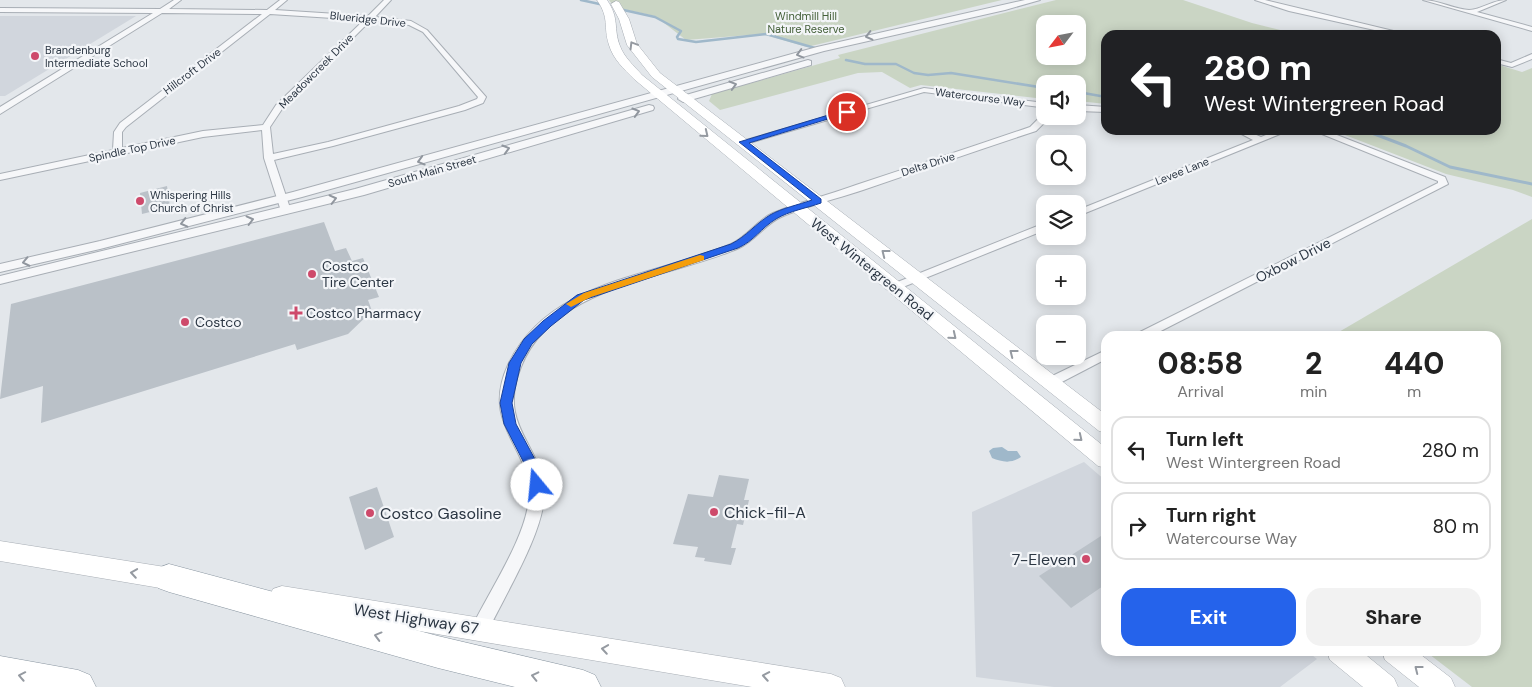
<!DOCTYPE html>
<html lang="en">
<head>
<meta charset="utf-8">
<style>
	:root { --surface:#fff; --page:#f2f2f2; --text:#222; --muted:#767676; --line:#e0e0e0; --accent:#2563eb }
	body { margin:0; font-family:"DM Sans",sans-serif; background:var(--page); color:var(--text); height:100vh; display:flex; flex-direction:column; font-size:19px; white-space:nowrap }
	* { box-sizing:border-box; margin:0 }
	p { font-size:16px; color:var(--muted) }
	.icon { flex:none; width:28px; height:28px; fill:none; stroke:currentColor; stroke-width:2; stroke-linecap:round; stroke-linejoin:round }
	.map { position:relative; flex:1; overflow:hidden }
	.drawer { position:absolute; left:1101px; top:331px; width:400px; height:325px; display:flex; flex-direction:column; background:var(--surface); border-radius:15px; box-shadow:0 2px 12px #0003 }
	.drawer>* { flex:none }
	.top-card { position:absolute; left:1101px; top:30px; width:400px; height:105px; border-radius:15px; box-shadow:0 2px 12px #0003; background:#202124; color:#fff; overflow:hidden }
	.needle { width:32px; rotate:238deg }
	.tools { position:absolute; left:1036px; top:15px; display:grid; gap:10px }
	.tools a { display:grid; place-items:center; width:50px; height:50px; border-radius:10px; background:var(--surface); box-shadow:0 2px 12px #0003; font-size:25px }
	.pin { position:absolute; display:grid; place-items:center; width:42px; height:42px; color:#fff; margin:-21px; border:2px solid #fff; border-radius:50%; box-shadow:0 1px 5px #0007 }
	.me { position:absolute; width:55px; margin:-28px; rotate:343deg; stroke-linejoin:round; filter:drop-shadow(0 0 4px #0008) }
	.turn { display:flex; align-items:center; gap:18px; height:105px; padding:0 20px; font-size:22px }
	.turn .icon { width:65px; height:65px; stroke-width:2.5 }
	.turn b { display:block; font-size:35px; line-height:42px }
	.eta { display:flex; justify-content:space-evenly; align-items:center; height:85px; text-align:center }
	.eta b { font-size:30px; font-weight:800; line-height:35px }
	.action { display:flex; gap:10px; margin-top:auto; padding:10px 20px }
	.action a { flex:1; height:58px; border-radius:15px; background:var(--accent); color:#fff; font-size:20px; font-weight:800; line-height:58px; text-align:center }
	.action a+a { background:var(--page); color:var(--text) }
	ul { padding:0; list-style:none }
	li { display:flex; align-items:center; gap:15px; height:68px; margin:0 10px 8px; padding:0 10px; border:2px solid var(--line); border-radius:15px }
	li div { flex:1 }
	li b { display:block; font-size:19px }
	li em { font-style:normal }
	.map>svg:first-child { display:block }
</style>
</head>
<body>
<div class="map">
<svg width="1532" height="687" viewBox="0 0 1532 687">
	<rect width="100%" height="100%" fill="#e3e7eb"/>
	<g fill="#d1d6dd">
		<path d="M 0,16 L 136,16 L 5,96 L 0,96 Z"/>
		<path d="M 1084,462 L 1106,481 L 1106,651 L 1307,651 L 1317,659 L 1280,687 L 1054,687 L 976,677 L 972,512 Z"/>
	</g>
	<g fill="#cad5c4" fill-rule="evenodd">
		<path d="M 609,0 L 1002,0 L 807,47 L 762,34 L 686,40 L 655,16 L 614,7 Z"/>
		<path d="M 1056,0 L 1183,0 L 1252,23 L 1301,35 L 1106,35 L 1106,104 L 1078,101 L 1078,84 L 1045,84 L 1045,99 L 921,85 L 910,88 L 882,72 L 858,73 L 720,110 L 709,101 L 712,94 L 840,58 L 838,55 ZM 1045,24 L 1078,24 L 1078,56 L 1045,56 Z"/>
		<path d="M 1496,64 L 1522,72 L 1532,68 L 1532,197 L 1513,190 L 1446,174 L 1332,130 L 1496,130 Z"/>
		<path d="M 1532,219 L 1532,687 L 1472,687 L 1425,651 L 1496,651 L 1496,336 L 1332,336 Z"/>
	</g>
	<path fill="#9fb8ca" d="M 1002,447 L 1008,451 L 1017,451 L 1021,457 C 1011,464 1002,462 992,458 L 989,451 L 993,448 Z"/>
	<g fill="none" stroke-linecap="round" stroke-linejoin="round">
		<g stroke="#9fb8ca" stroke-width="2.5">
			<path d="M 581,0 L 604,5"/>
			<path d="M 619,9 L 655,17 L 681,31 L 677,37 L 678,39 L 696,42 L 766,34 L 815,48"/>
			<path d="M 846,60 L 865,64 L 896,64 L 914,73 L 928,75 L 951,73 L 1045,88"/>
			<path d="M 1078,92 L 1106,97"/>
		</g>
		<path stroke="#9fb8ca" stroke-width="3" d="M 1364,130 L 1406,146 L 1450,167 L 1532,184"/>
	</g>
	<g fill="#bac1c8">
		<path d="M 167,186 L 170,207 L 142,214 L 140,193 Z"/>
		<path d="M 324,222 L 335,251 L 346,248 L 352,261 L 363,258 L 379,297 L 368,300 L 372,311 L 348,334 L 297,350 L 295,344 L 41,423 L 43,386 L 0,399 L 11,304 Z"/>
		<path d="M 719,475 L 749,479 L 744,500 L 749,500 L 743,525 L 737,524 L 731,548 L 736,548 L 731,565 L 704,561 L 705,558 L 695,557 L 698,547 L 673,544 L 688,494 L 713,497 Z"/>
		<path d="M 377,487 L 394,537 L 365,550 L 349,497 Z"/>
		<path d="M 1101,536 L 1106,541 L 1106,584 L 1071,608 L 1039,576 Z"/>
	</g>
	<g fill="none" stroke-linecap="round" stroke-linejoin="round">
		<defs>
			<g id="minor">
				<path d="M 174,0 L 181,0 L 169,9 L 267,10 L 280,0 L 287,0 L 275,10 L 368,16 L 384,0 L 391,0 L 375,17 L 411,21 L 427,30 L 486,97 L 483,103 L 465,110 L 333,146 L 274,160 L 291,211 L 286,214 L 281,211 L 264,158 L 262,130 L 203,137 L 0,180 L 0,174 L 113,150 L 114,132 L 120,123 L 262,14 L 162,13 L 0,114 L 0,107 L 153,13 L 0,12 L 0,8 L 160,9 ZM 270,14 L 364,20 L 276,105 L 263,125 L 203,131 L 122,148 L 122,132 L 126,127 ZM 371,20 L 409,25 L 423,32 L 478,97 L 477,99 L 459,106 L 328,142 L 273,154 L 270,127 L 282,109 Z"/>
				<path d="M 1255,0 L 1265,0 L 1410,35 L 1397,35 L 1289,11 Z"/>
				<path d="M 1423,0 C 1439,0 1453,9 1469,10 C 1480,10 1493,0 1506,0 L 1477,12 L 1532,27 L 1532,31 Z"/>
				<path d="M 1532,54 L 1532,59 L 1512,67 L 1496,63 L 1496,59 L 1511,63 Z"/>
				<path d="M 924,88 L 1045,103 L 1045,116 L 1047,116 L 1046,121 L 1036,131 C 978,150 921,170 863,190 C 836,199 807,206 781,217 C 765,224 755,241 739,248 C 668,279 553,285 521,367 C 496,428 544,444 544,495 C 544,533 503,598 486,635 L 480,637 L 474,635 L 471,629 C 489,591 526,538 529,498 C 532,447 480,426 508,365 C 549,279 654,277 731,244 C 747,237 757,220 773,213 C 800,202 829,195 856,185 C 914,166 972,147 1030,127 L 1039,118 L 1040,107 L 924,92 L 746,144 L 740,144 L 739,142 Z"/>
				<path d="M 1078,105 L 1106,107 L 1106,112 L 1078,111 Z"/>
				<path d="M 1234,130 L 1245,130 L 1261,137 L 1278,130 L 1290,130 L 1078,216 L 1078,210 L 1253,140 Z"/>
				<path d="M 1312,130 L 1324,130 L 1445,177 L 1448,184 L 1151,336 L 1136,336 L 1138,333 L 1438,183 L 1438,181 Z"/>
				<path d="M 1045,223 L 1045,230 L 898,289 L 894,290 L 888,287 L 890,285 Z"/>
				<path d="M 1106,350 L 1106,359 L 1056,385 L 1046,385 L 1044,382 L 1046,379 Z"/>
			</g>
			<g id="tertiary">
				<path d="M 1025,0 L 1040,0 L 1005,10 L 824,51 L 302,197 L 100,249 L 0,272 L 0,264 L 100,241 L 293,192 L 817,47 Z"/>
				<path d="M 808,60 L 811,61 L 811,65 L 687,101 L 683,102 L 678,99 L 679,97 Z"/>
				<path d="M 649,105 L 653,106 L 654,108 L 653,110 L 364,195 L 0,284 L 0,276 L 355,189 Z"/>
			</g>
			<g id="secondary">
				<path d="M 597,0 L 607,0 C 620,19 613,28 620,46 C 624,57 634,66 642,75 L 1106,448 L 1106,468 L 1098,466 L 634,79 C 624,69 613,59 609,45 C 603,26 610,19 597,0 Z"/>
				<path d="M 616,1 L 619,2 L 629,19 L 637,44 L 660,73 L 1106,415 L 1106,433 L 1099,431 L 652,77 L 627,45 L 619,19 L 611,4 Z"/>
				<path d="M 0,541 L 178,569 L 187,572 L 191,580 L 187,588 L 178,591 L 0,561 Z"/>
				<path d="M 282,586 L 831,674 L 841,678 L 845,687 L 752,687 L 282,608 L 273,605 L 269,597 L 273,589 Z"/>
				<path d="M 1327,651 L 1361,651 L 1394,678 L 1398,687 L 1363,687 L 1330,660 Z"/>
				<path d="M 1382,651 L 1416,651 L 1451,678 L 1455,687 L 1419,687 L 1385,660 Z"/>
			</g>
			<g id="motorway">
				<path d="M 169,564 L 438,636 L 583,670 L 595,675 L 601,687 L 515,687 L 438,668 L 169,592 L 158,588 L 153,578 L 158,568 Z"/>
				<path d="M 0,656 L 78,670 L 90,675 L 96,687 L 0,687 Z"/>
			</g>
		</defs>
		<use href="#minor" stroke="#a8aeb5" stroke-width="2"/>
		<use href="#tertiary" stroke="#a8aeb5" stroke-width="2"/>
		<use href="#secondary" stroke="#a8aeb5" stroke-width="1"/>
		<use href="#motorway" stroke="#8a96a1" stroke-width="1"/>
		<use href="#minor" fill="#f6f7f9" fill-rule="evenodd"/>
		<use href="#tertiary" fill="#f6f7f9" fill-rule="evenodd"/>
		<use href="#secondary" fill="#fff" fill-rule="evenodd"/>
		<use href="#motorway" fill="#fff" fill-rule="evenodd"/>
	</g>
	<defs><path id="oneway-chevron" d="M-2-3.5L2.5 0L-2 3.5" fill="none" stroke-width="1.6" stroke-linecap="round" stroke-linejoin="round" transform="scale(1.25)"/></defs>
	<g stroke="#90969e">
		<use href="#oneway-chevron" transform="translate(869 36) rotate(166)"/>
		<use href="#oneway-chevron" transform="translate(800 54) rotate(165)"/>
		<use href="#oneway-chevron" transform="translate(733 85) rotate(-16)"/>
		<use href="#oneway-chevron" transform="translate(636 112) rotate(-16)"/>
		<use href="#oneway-chevron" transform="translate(506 149) rotate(-16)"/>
		<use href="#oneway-chevron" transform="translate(421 161) rotate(164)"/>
		<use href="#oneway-chevron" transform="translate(333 199) rotate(-14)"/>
		<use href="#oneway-chevron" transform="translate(250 220) rotate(-14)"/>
		<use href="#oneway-chevron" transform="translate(184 223) rotate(166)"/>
		<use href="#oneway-chevron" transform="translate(26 262) rotate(168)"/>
	</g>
	<g stroke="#959aa1">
		<use href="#oneway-chevron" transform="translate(633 45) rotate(-121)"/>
		<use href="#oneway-chevron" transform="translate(705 134) rotate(39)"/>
		<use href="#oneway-chevron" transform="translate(885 253) rotate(-142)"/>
		<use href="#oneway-chevron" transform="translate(953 336) rotate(39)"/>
		<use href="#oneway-chevron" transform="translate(1013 353) rotate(-142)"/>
		<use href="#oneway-chevron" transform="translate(1079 438) rotate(39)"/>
		<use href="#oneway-chevron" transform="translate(134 573) rotate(-171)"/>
		<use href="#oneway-chevron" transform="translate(378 636) rotate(-165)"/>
		<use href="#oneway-chevron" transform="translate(605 649) rotate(-171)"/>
		<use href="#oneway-chevron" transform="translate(1418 669) rotate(-142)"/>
		<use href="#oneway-chevron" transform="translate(22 676) rotate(-169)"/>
		<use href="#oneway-chevron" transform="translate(535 676) rotate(-167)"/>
		<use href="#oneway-chevron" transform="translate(766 676) rotate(-170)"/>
	</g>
	<path fill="#2563eb" stroke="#184099" d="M 845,110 L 851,112 L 749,143 L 821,199 L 821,203 C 807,208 789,211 776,219 C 761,228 754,241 738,248 L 584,300 L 551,326 L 532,344 L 521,363 L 512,403 L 516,424 L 537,463 L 544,485 L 542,489 L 537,490 L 532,489 L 524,463 L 504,424 L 500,403 L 509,363 L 524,339 L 543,321 L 577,295 L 731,244 C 747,236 755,224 770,215 C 782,208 798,205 812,200 L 739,142 Z"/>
	<path fill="#f59e0b" d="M 700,255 L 704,256 L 704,260 L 591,297 L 571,307 L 566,304 L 584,293 Z"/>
	<g fill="#ce4a6b" stroke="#f3f5f8" stroke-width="2">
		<circle cx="35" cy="56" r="5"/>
		<circle cx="140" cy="201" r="5"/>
		<circle cx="312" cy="274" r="5"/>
		<path d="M293.5 305.5h5v5h5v5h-5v5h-5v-5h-5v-5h5z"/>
		<circle cx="185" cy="322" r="5"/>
		<circle cx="714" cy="512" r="5"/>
		<circle cx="370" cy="513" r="5"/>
		<circle cx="1086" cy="559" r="5"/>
	</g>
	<g text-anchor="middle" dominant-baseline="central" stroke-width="4.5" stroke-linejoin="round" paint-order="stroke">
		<g font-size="11" fill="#435f38" stroke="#f3f5f8">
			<text x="806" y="16">Windmill Hill<tspan x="806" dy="13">Nature Reserve</tspan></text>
		</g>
		<g font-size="11" fill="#2b3643" stroke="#f3f5f8">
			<text transform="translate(368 19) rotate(6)">Blueridge Drive</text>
			<text transform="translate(192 71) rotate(-37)">Hillcroft Drive</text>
			<text transform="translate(316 71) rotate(-45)">Meadowcreek Drive</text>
			<text transform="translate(980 97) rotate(7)">Watercourse Way</text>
			<text transform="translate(132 149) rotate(-12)">Spindle Top Drive</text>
			<text transform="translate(928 164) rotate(-18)">Delta Drive</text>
			<text transform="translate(432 171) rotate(-16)">South Main Street</text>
			<text transform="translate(1182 171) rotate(-22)">Levee Lane</text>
		</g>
		<g font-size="11" fill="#2b3643" stroke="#f3f5f8" text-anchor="start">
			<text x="45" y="50">Brandenburg<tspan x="45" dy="13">Intermediate School</tspan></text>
			<text x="150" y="195">Whispering Hills<tspan x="150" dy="13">Church of Christ</tspan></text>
		</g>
		<g font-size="14" fill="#2b3643" stroke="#f3f5f8">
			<text transform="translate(1293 260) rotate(-27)">Oxbow Drive</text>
			<text transform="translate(872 269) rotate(39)">West Wintergreen Road</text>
		</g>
		<g font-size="14" fill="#2b3643" stroke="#f3f5f8" text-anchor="start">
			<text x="322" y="266">Costco<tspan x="322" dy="16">Tire Center</tspan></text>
			<text x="306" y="313">Costco Pharmacy</text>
			<text x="195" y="322">Costco</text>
		</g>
		<g font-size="16" fill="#2b3643" stroke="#f3f5f8" text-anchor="start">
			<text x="724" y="512">Chick-fil-A</text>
			<text x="380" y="513">Costco Gasoline</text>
			<text x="1076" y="559" text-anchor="end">7-Eleven</text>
		</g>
		<g font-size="16" fill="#2b3643" stroke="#f3f5f8">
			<text transform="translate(416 619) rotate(9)">West Highway 67</text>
		</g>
	</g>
</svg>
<div class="tools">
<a><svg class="needle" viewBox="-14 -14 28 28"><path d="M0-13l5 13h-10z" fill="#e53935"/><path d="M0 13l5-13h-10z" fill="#767676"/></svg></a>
<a><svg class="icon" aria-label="sound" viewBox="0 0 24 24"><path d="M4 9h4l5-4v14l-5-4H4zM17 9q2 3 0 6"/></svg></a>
<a><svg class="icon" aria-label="search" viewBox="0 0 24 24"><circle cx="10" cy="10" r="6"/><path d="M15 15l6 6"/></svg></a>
<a><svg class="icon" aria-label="layers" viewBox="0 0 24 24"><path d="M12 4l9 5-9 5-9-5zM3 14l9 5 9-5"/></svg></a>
<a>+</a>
<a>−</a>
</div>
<div class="pin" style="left:847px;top:112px;background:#d93025"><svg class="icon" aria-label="arrive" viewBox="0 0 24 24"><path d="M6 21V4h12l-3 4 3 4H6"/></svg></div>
<svg class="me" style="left:537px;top:485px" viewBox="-20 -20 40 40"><circle r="19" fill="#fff"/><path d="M0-13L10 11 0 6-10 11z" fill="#2563eb"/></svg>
<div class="top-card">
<div class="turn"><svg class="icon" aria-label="left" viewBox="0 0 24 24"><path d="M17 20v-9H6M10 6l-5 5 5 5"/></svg><div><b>280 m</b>West Wintergreen Road</div></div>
</div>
<section class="drawer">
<div class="eta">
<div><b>08:58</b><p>Arrival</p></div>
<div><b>2</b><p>min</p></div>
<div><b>440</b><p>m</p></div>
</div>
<ul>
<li><svg class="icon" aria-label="left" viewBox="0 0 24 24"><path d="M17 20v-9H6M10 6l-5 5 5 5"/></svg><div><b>Turn left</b><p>West Wintergreen Road</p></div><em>280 m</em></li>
<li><svg class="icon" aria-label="right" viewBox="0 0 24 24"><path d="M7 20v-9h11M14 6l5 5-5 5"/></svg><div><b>Turn right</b><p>Watercourse Way</p></div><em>80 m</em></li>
</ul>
<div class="action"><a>Exit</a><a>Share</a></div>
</section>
</div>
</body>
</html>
